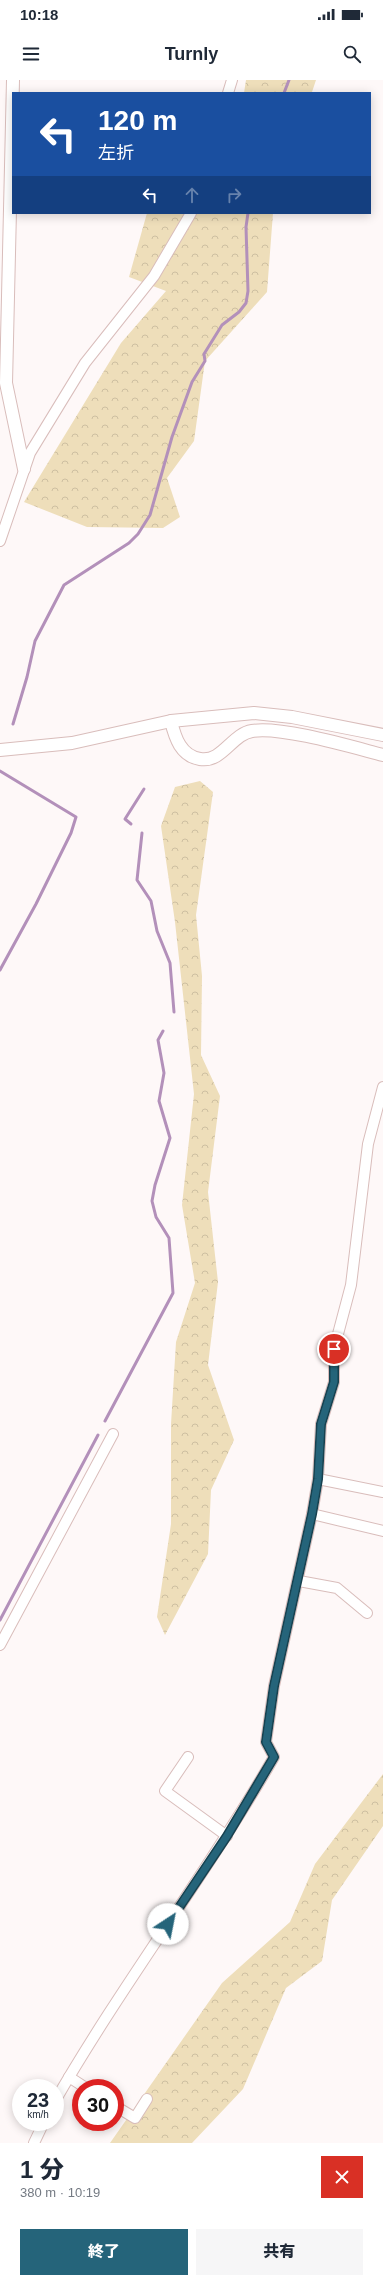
<!DOCTYPE html>
<html lang="ja">
<head>
<meta charset="utf-8">
<style>
	:root { --surface:#fff; --page:#f6f6f7; --text:#1f2937; --muted:#747a83; --accent:#25647a }
	body { margin:0; font-family:Helvetica,"Noto Sans JP",sans-serif; background:var(--page); color:var(--text); height:100vh; display:flex; flex-direction:column; font-size:15px; white-space:nowrap }
	* { box-sizing:border-box; margin:0 }
	p { font-size:13px; color:var(--muted) }
	.icon { flex:none; width:22px; height:22px; fill:none; stroke:currentColor; stroke-width:2; stroke-linecap:round; stroke-linejoin:round }
	.map { position:relative; height:2063px; overflow:hidden }
	.side { display:flex; flex-direction:column; background:var(--surface); flex:1 }
	.side>* { flex:none }
	.top-card { position:absolute; left:12px; top:12px; width:359px; height:122px; border-radius:0px; box-shadow:0 2px 10px #0003; background:#1a4fa0; color:#fff; overflow:hidden }
	.speed { position:absolute; left:12px; top:1999px; display:flex; gap:8px; font-size:20px; font-weight:700; text-align:center }
	.speed>* { display:grid; place-content:center; width:52px; height:52px; border-radius:50%; background:var(--surface); box-shadow:0 2px 10px #0003; line-height:1 }
	.speed small { font-size:10px; font-weight:400 }
	.speed .limit { border:6px solid #d22; background:#fff; color:#111 }
	.pin { position:absolute; display:grid; place-items:center; width:34px; height:34px; color:#fff; margin:-17px; border:2px solid #fff; border-radius:50%; box-shadow:0 1px 4px #0007 }
	.me { position:absolute; width:44px; margin:-22px; rotate:34deg; stroke-linejoin:round; filter:drop-shadow(0 0 3px #0008) }
	.turn { display:flex; align-items:center; gap:14px; height:84px; padding:0 20px; font-size:18px }
	.turn .icon { width:52px; height:52px; stroke-width:2.5 }
	.turn b { display:block; font-size:28px; line-height:34px }
	.lanes { display:flex; align-items:center; height:38px; padding:0 20px; background:#0003; justify-content:center; gap:20px; direction:ltr }
	.lanes .off { opacity:.35 }
	.round { display:grid; place-items:center; flex:none; width:42px; height:42px; border-radius:0px; background:var(--page) }
	.overview { display:flex; align-items:center; justify-content:space-between; height:68px; padding:0 20px }
	h1 { font-size:24px; font-weight:800; line-height:30px }
	.button { display:flex; gap:8px; margin-top:auto; padding:8px 20px }
	.button a { flex:1; height:46px; border-radius:0px; background:var(--accent); color:#fff; font-size:16px; font-weight:800; line-height:46px; text-align:center }
	.button a+a { background:var(--page); color:var(--text) }
	.status { display:flex; justify-content:space-between; align-items:center; height:28px; padding:0 20px; background:var(--surface); direction:ltr }
	.status svg { height:11px; fill:currentColor }
	header { display:flex; justify-content:space-between; align-items:center; height:52px; padding:0 20px; background:var(--surface); font-size:18px; font-weight:800 }
	.map>svg:first-child { display:block }
</style>
</head>
<body>
<div class="status"><b>10:18</b><svg viewBox="0 0 49 12"><path d="M0 12V9h3v3zM5 12V6h3v6zM10 12V3h3v9zM15 12V0h3v12zM26 1h20v11H26zM47 4h2v5h-2z"/></svg></div>
<header><svg class="icon" aria-label="menu" viewBox="0 0 24 24"><path d="M4 6h16M4 12h16M4 18h16"/></svg>Turnly<svg class="icon" aria-label="search" viewBox="0 0 24 24"><circle cx="10" cy="10" r="6"/><path d="M15 15l6 6"/></svg></header>
<div class="map">
<svg width="383" height="2063" viewBox="0 0 383 2063">
	<defs>
		<pattern id="forest-crowns" width="20" height="18" patternUnits="userSpaceOnUse"><rect width="20" height="18" fill="#eedeba"/><path d="M2 6a3 3 0 1 1 6 0M12 15a3 3 0 1 1 6 0" fill="none" stroke="#cdbfa1"/></pattern>
	</defs>
	<rect width="100%" height="100%" fill="#fef8f8"/>
	<g fill="url(#forest-crowns)">
		<path d="M 246,0 L 316,0 L 312,12 L 308,13 L 244,13 Z"/>
		<path d="M 147,133 L 273,133 L 267,212 L 205,281 L 194,361 L 167,398 L 180,437 L 163,448 L 87,447 L 24,422 L 121,263 L 166,211 L 129,197 Z"/>
		<path d="M 200,701 L 213,712 L 196,835 L 202,896 L 201,975 L 220,1016 L 208,1112 L 218,1202 L 208,1285 L 234,1360 L 211,1410 L 208,1474 L 165,1555 L 157,1537 L 171,1444 L 171,1344 L 176,1262 L 195,1203 L 182,1125 L 194,1014 L 175,842 L 161,746 L 175,707 Z"/>
		<path d="M 383,1694 L 383,1746 L 332,1820 L 322,1881 L 286,1908 L 243,2009 L 192,2063 L 110,2063 L 222,1903 L 290,1842 L 315,1784 Z"/>
	</g>
	<g fill="none" stroke-linecap="round" stroke-linejoin="round">
		<g stroke="#b390ba" stroke-width="3">
			<path d="M 284,13 L 289,0"/>
			<path d="M 13,644 L 27,597 L 35,561 L 64,505 L 129,463 L 138,454 L 150,435 L 172,357 L 192,302 L 205,281 L 204,274 L 222,245 L 239,232 L 246,223 L 248,211 L 246,147 L 248,133"/>
			<path d="M 0,691 L 76,737 L 71,753 L 36,824 L 0,890"/>
			<path d="M 131,744 L 125,739 L 144,709"/>
			<path d="M 142,753 L 137,800 L 151,821 L 157,851 L 170,883 L 174,932"/>
			<path d="M 105,1341 L 173,1213 L 169,1158 L 156,1137 L 152,1121 L 155,1105 L 170,1058 L 159,1021 L 164,993 L 158,960 L 163,951"/>
			<path d="M 0,1540 L 98,1355"/>
		</g>
		<defs>
			<g id="minor">
				<path d="M 228,13 L 232,0"/>
				<path d="M 0,461 L 30,373 L 85,283 L 154,196 L 191,133"/>
				<path d="M 318,1399 L 383,1412"/>
				<path d="M 312,1434 L 383,1451"/>
				<path d="M 299,1501 L 337,1508 L 367,1533"/>
				<path d="M 0,1565 L 113,1354"/>
				<path d="M 188,1677 L 165,1711 L 227,1756"/>
				<path d="M 69,1997 L 86,2008"/>
				<path d="M 55,2021 C 123,1903 206,1795 274,1677 L 266,1662 L 274,1606 L 312,1434 L 318,1399 L 321,1344 L 334,1302 L 334,1269 L 351,1205 L 368,1064 L 383,1007"/>
				<path d="M 115,2026 L 135,2038 L 147,2019"/>
				<path d="M 34,2063 L 44,2042"/>
			</g>
			<g id="tertiary">
				<path d="M 13,0 L 6,303 L 24,389"/>
				<path d="M 171,641 C 175,658 181,676 200,679 C 222,683 232,654 252,651 C 281,646 352,667 383,675"/>
				<path d="M 0,670 L 72,663 L 171,641 L 254,633 L 292,637 L 383,655"/>
			</g>
		</defs>
		<use href="#minor" stroke="#d9bdbb" stroke-width="12"/>
		<use href="#tertiary" stroke="#d9bdbb" stroke-width="14"/>
		<use href="#minor" stroke="#fff" stroke-width="10"/>
		<use href="#tertiary" stroke="#fff" stroke-width="12"/>
	</g>
	<g fill="none" stroke-linecap="round" stroke-linejoin="round">
		<defs>
			<path id="route" d="M 168,1844 L 227,1756 L 274,1677 L 266,1662 L 274,1606 L 312,1434 L 318,1399 L 321,1344 L 334,1302 L 334,1269"/>
		</defs>
		<use href="#route" stroke="#18414f" stroke-width="10"/>
		<use href="#route" stroke="#25647a" stroke-width="7"/>
	</g>
</svg>
<div class="speed"><div>23<small>km/h</small></div><div class="limit">30</div></div>
<div class="pin" style="left:334px;top:1269px;background:#d93025"><svg class="icon" aria-label="arrive" viewBox="0 0 24 24"><path d="M6 21V4h12l-3 4 3 4H6"/></svg></div>
<svg class="me" style="left:168px;top:1844px" viewBox="-20 -20 40 40"><circle r="19" fill="#fff"/><path d="M0-13L10 11 0 6-10 11z" fill="#25647a"/></svg>
<div class="top-card">
<div class="turn"><svg class="icon" aria-label="left" viewBox="0 0 24 24"><path d="M17 20v-9H6M10 6l-5 5 5 5"/></svg><div><b>120 m</b>左折</div></div>
<div class="lanes"><svg class="icon" aria-label="left" viewBox="0 0 24 24"><path d="M17 20v-9H6M10 6l-5 5 5 5"/></svg><svg class="icon off" aria-label="ahead" viewBox="0 0 24 24"><path d="M12 20V5M6 11l6-6 6 6"/></svg><svg class="icon off" aria-label="right" viewBox="0 0 24 24"><path d="M7 20v-9h11M14 6l5 5-5 5"/></svg></div>
</div>
</div>
<section class="side">
<div class="overview"><div><h1>1 分</h1><p>380 m · 10:19</p></div><a class="round" style="background:#d93025;color:#fff"><svg class="icon" aria-label="close" viewBox="0 0 24 24"><path d="M6 6l12 12M18 6L6 18"/></svg></a></div>
<div class="button"><a>終了</a><a>共有</a></div>
</section>
</body>
</html>
